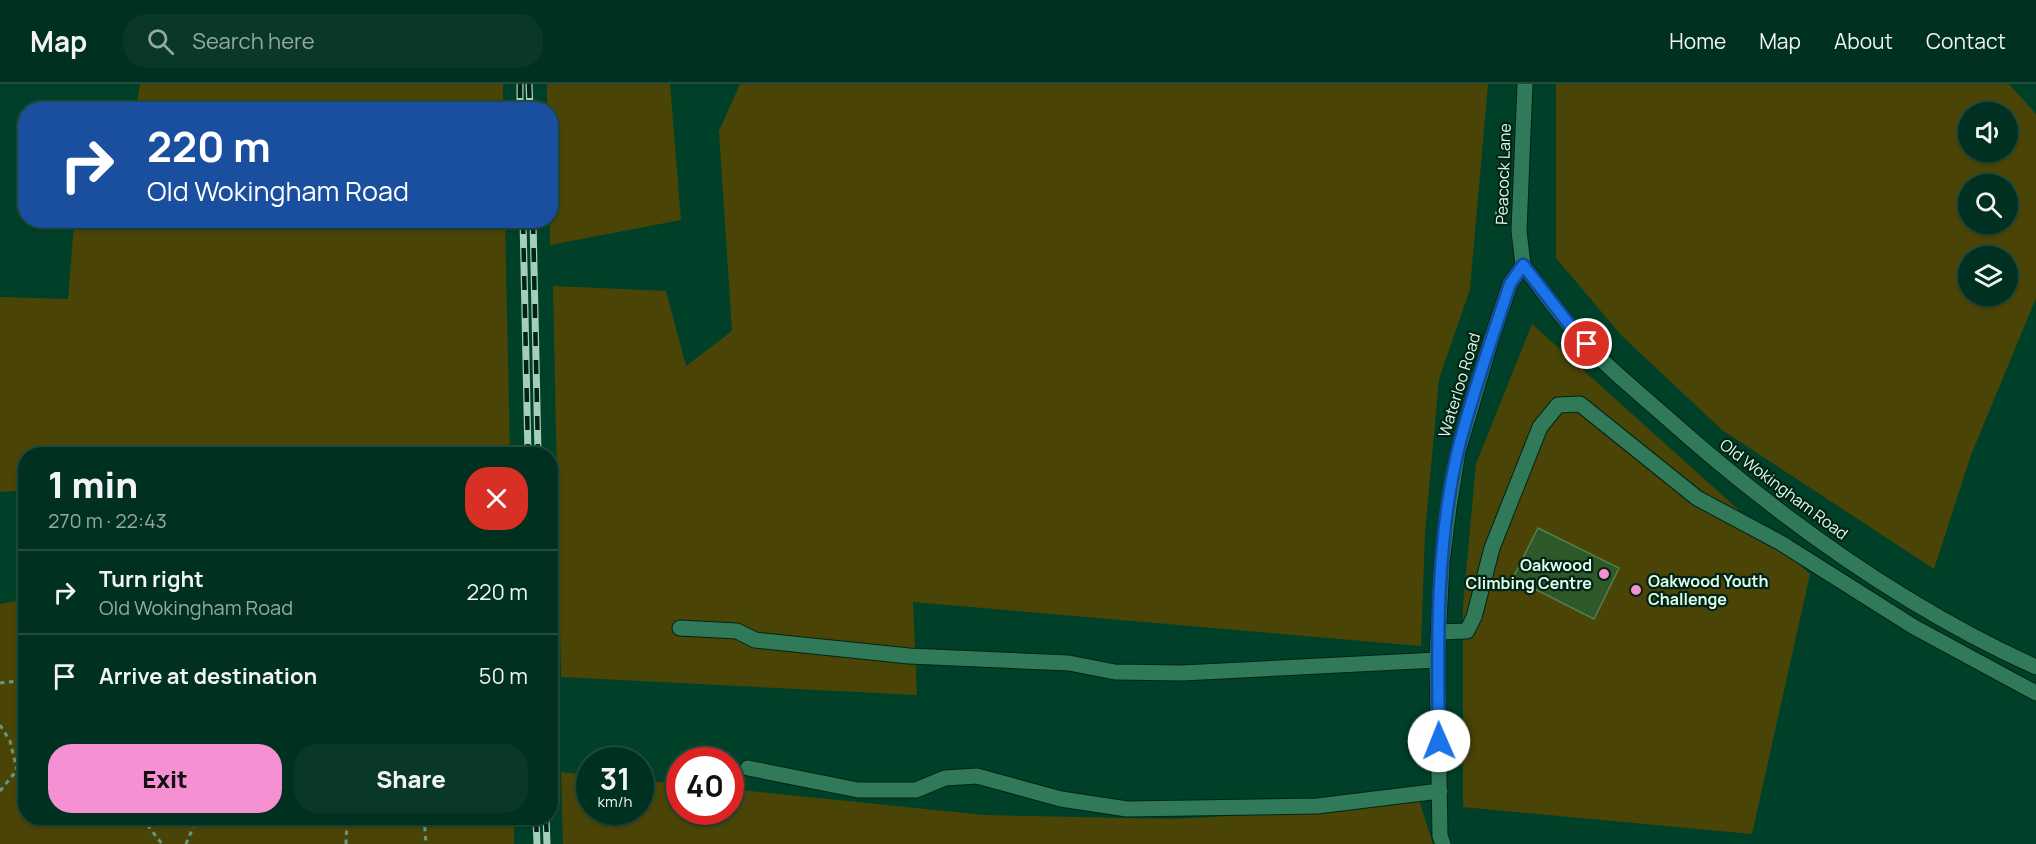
<!DOCTYPE html>
<html lang="en">
<head>
<meta charset="utf-8">
<style>
	:root { --surface:#00301f; --page:#0a3828; --text:#f1f3f6; --muted:#95a9a4; --line:#224b3d; --accent:#f591d2 }
	body { margin:0; font-family:Manrope,sans-serif; background:var(--page); color:var(--text); height:100vh; display:flex; flex-direction:column; font-size:22px; white-space:nowrap }
	* { box-sizing:border-box; margin:0 }
	p { font-size:20px; color:var(--muted) }
	.icon { flex:none; width:33px; height:33px; fill:none; stroke:currentColor; stroke-width:2; stroke-linecap:round; stroke-linejoin:round }
	.map { position:relative; flex:1; overflow:hidden }
	.drawer { position:absolute; left:18px; top:363px; width:540px; height:378px; display:flex; flex-direction:column; background:var(--surface); border-radius:24px; box-shadow:0 2px 4px #0004,0 0 0 2px var(--line) }
	.drawer>* { flex:none }
	.top-card { position:absolute; left:18px; top:18px; width:540px; height:126px; border-radius:24px; box-shadow:0 2px 4px #0004,0 0 0 2px var(--line); background:#1a4fa0; color:#fff; overflow:hidden }
	.fabs { position:absolute; left:1958px; top:18px; display:grid; gap:12px }
	.fabs a { display:grid; place-items:center; width:60px; height:60px; border-radius:50%; background:var(--surface); box-shadow:0 2px 4px #0004,0 0 0 2px var(--line); font-size:30px }
	.speed { position:absolute; left:576px; top:663px; display:flex; gap:12px; font-size:30px; font-weight:700; text-align:center }
	.speed>* { display:grid; place-content:center; width:78px; height:78px; border-radius:50%; background:var(--surface); box-shadow:0 2px 4px #0004,0 0 0 2px var(--line); line-height:1 }
	.speed small { font-size:15px; font-weight:400 }
	.speed .limit { border:9px solid #d22; background:#fff; color:#111 }
	.pin { position:absolute; display:grid; place-items:center; width:51px; height:51px; color:#fff; margin:-26px; border:3px solid #fff; border-radius:50%; box-shadow:0 2px 6px #0007 }
	.me { position:absolute; width:66px; margin:-33px; rotate:359deg; stroke-linejoin:round; filter:drop-shadow(0 0 4px #0008) }
	.turn { display:flex; align-items:center; gap:21px; height:126px; padding:0 30px; font-size:27px }
	.turn .icon { width:78px; height:78px; stroke-width:2.5 }
	.turn b { display:block; font-size:42px; line-height:51px }
	.round { display:grid; place-items:center; flex:none; width:63px; height:63px; border-radius:24px; background:var(--page) }
	.summary { display:flex; align-items:center; justify-content:space-between; height:102px; padding:0 30px }
	h1 { font-size:36px; font-weight:800; line-height:45px }
	.action { display:flex; gap:12px; margin-top:auto; padding:12px 30px }
	.action a { flex:1; height:69px; border-radius:24px; background:var(--accent); color:#111; font-size:24px; font-weight:800; line-height:69px; text-align:center }
	.action a+a { background:var(--page); color:var(--text) }
	ul { padding:0; list-style:none }
	li { display:flex; align-items:center; gap:18px; height:84px; padding:0 30px; border-top:2px solid var(--line) }
	li div { flex:1 }
	li b { display:block; font-size:22px }
	li em { font-style:normal }
	header { display:flex; align-items:center; gap:36px; box-sizing:border-box; height:84px; padding:0 30px; background:var(--surface); border-bottom:2px solid var(--line) }
	header strong { font-size:28px }
	nav { display:flex; gap:33px; margin-inline-start:auto; font-size:21px }
	.search { width:420px; height:54px; background:var(--page); display:flex; align-items:center; gap:15px; box-sizing:border-box; padding:0 21px; border-radius:24px; color:var(--muted); font-size:22px }
	.map>svg:first-child { display:block }
</style>
</head>
<body>
<header>
<strong>Map</strong>
<div class="search"><svg class="icon" aria-label="search" viewBox="0 0 24 24"><circle cx="10" cy="10" r="6"/><path d="M15 15l6 6"/></svg>Search here</div>
<nav><a>Home</a><a>Map</a><a>About</a><a>Contact</a></nav>
</header>
<div class="map">
<svg width="2036" height="760" viewBox="0 0 2036 760">
	<rect width="100%" height="100%" fill="#004029"/>
	<g fill="#4b4407" fill-rule="evenodd">
		<path d="M 140,0 L 503,0 L 503,25 L 136,25 Z"/>
		<path d="M 547,0 L 670,0 L 681,136 L 550,161 L 550,26 L 547,25 Z"/>
		<path d="M 740,0 L 1488,0 L 1470,205 L 1439,295 L 1425,449 L 1421,562 L 913,518 L 917,611 L 561,593 L 553,202 L 666,207 L 686,282 L 732,247 L 719,47 Z"/>
		<path d="M 1556,0 L 2009,0 L 2036,30 L 2036,214 L 1971,371 L 1934,485 L 1722,346 L 1621,251 L 1556,174 ZM 2007,28 L 2007,68 L 1968,68 L 1968,28 ZM 2007,100 L 2007,140 L 1968,140 L 1968,100 ZM 2007,172 L 2007,212 L 1968,212 L 1968,172 Z"/>
		<path d="M 77,137 L 505,137 L 510,370 L 26,370 L 25,406 L 0,408 L 0,213 L 68,215 L 74,140 Z"/>
		<path d="M 1532,240 L 1810,490 L 1752,750 L 1463,723 L 1463,521 L 1476,380 Z"/>
		<path d="M 25,515 L 26,734 L 514,734 L 514,760 L 0,760 L 0,520 Z"/>
		<path d="M 561,688 L 589,691 L 590,728 L 640,728 L 641,696 L 679,700 L 680,728 L 730,728 L 731,705 L 984,731 L 1172,735 L 1308,728 L 1418,713 L 1433,760 L 563,760 Z"/>
	</g>
	<path fill="#2d5828" stroke="#53804e" stroke-width="1.5" d="M 1538,444 L 1619,484 L 1594,535 L 1513,494 Z"/>
	<g fill="none" stroke-linecap="round" stroke-linejoin="round">
		<defs>
			<g id="minor">
				<path d="M 1523,181 C 1539,202 1554,223 1570,242 C 1598,276 1633,304 1666,333 C 1777,432 1899,521 2036,583"/>
				<path d="M 1523,181 L 1519,147 L 1525,0"/>
				<path d="M 680,544 L 737,547 L 755,556 L 909,572 L 1069,579 L 1115,588 L 1182,589 L 1437,576"/>
				<path d="M 1439,548 L 1467,547 L 1474,533 L 1492,464 L 1540,343 L 1558,321 L 1580,320 L 1697,414 L 1781,459 L 1914,543 L 2036,609"/>
				<path d="M 748,684 L 858,706 L 916,706 L 945,694 L 977,692 L 1061,715 L 1127,725 L 1317,722 L 1440,707"/>
				<path d="M 1443,760 L 1440,752 L 1437,576 L 1442,478 L 1449,423 L 1458,367 L 1492,253 L 1510,200 L 1523,181"/>
			</g>
		</defs>
		<use href="#minor" stroke="#002414" stroke-width="17"/>
		<g stroke="#659883" stroke-width="3" stroke-dasharray="4.5 4.5" stroke-linecap="butt">
			<path d="M 1495,129 L 1505,129"/>
			<path d="M 0,599 L 26,596"/>
			<path d="M 0,641 L 10,657 L 17,686"/>
			<path d="M 17,686 L 26,678"/>
			<path d="M 0,707 L 17,686 L 26,686"/>
			<path d="M 142,734 L 162,760"/>
			<path d="M 424,734 L 426,760"/>
			<path d="M 186,760 L 197,734"/>
			<path d="M 346,760 L 347,734"/>
		</g>
		<use href="#minor" stroke="#307a59" stroke-width="15"/>
		<defs>
			<g id="rail">
				<path d="M 520,0 L 520,26"/>
				<path d="M 529,0 L 530,26"/>
				<path d="M 523,136 L 528,370"/>
				<path d="M 533,136 L 538,370"/>
				<path d="M 536,734 L 537,760"/>
				<path d="M 546,734 L 547,760"/>
			</g>
		</defs>
		<use href="#rail" stroke="#a2ceba" stroke-width="7"/>
		<use href="#rail" stroke="#042315" stroke-width="4.5" stroke-dasharray="14" stroke-linecap="butt"/>
	</g>
	<g fill="none" stroke-linecap="round" stroke-linejoin="round">
		<defs>
			<path id="route" d="M 1439,657 C 1437,561 1436,460 1458,366 C 1472,310 1492,254 1510,200 L 1523,181 L 1572,244 L 1587,260"/>
		</defs>
		<use href="#route" stroke="#114b97" stroke-width="15"/>
		<use href="#route" stroke="#1a73e8" stroke-width="10"/>
	</g>
	<g fill="#f591d2" stroke="#042315" stroke-width="2">
		<circle cx="1604" cy="490" r="6"/>
		<circle cx="1636" cy="506" r="6"/>
	</g>
	<g text-anchor="middle" dominant-baseline="central" stroke-width="4.5" stroke-linejoin="round" paint-order="stroke">
		<g font-size="16" fill="#dafeeb" stroke="#042315">
			<text transform="translate(1503 90) rotate(-88)">Peacock Lane</text>
			<text transform="translate(1459 301) rotate(-73)">Waterloo Road</text>
			<text transform="translate(1784 405) rotate(37)">Old Wokingham Road</text>
		</g>
		<g font-size="16" font-weight="bold" fill="#dafeeb" stroke="#042315" text-anchor="end">
			<text x="1592" y="481">Oakwood<tspan x="1592" dy="18">Climbing Centre</tspan></text>
			<text x="1648" y="497" text-anchor="start">Oakwood Youth<tspan x="1648" dy="18">Challenge</tspan></text>
		</g>
	</g>
</svg>
<div class="fabs">
<a><svg class="icon" aria-label="sound" viewBox="0 0 24 24"><path d="M4 9h4l5-4v14l-5-4H4zM17 9q2 3 0 6"/></svg></a>
<a><svg class="icon" aria-label="search" viewBox="0 0 24 24"><circle cx="10" cy="10" r="6"/><path d="M15 15l6 6"/></svg></a>
<a><svg class="icon" aria-label="layers" viewBox="0 0 24 24"><path d="M12 4l9 5-9 5-9-5zM3 14l9 5 9-5"/></svg></a>
</div>
<div class="speed"><div>31<small>km/h</small></div><div class="limit">40</div></div>
<div class="pin" style="left:1587px;top:260px;background:#d93025"><svg class="icon" aria-label="arrive" viewBox="0 0 24 24"><path d="M6 21V4h12l-3 4 3 4H6"/></svg></div>
<svg class="me" style="left:1439px;top:657px" viewBox="-20 -20 40 40"><circle r="19" fill="#fff"/><path d="M0-13L10 11 0 6-10 11z" fill="#1a73e8"/></svg>
<div class="top-card">
<div class="turn"><svg class="icon" aria-label="right" viewBox="0 0 24 24"><path d="M7 20v-9h11M14 6l5 5-5 5"/></svg><div><b>220 m</b>Old Wokingham Road</div></div>
</div>
<section class="drawer">
<div class="summary"><div><h1>1 min</h1><p>270 m · 22:43</p></div><a class="round" style="background:#d93025;color:#fff"><svg class="icon" aria-label="close" viewBox="0 0 24 24"><path d="M6 6l12 12M18 6L6 18"/></svg></a></div>
<ul>
<li><svg class="icon" aria-label="right" viewBox="0 0 24 24"><path d="M7 20v-9h11M14 6l5 5-5 5"/></svg><div><b>Turn right</b><p>Old Wokingham Road</p></div><em>220 m</em></li>
<li><svg class="icon" aria-label="arrive" viewBox="0 0 24 24"><path d="M6 21V4h12l-3 4 3 4H6"/></svg><div><b>Arrive at destination</b></div><em>50 m</em></li>
</ul>
<div class="action"><a>Exit</a><a>Share</a></div>
</section>
</div>
</body>
</html>
